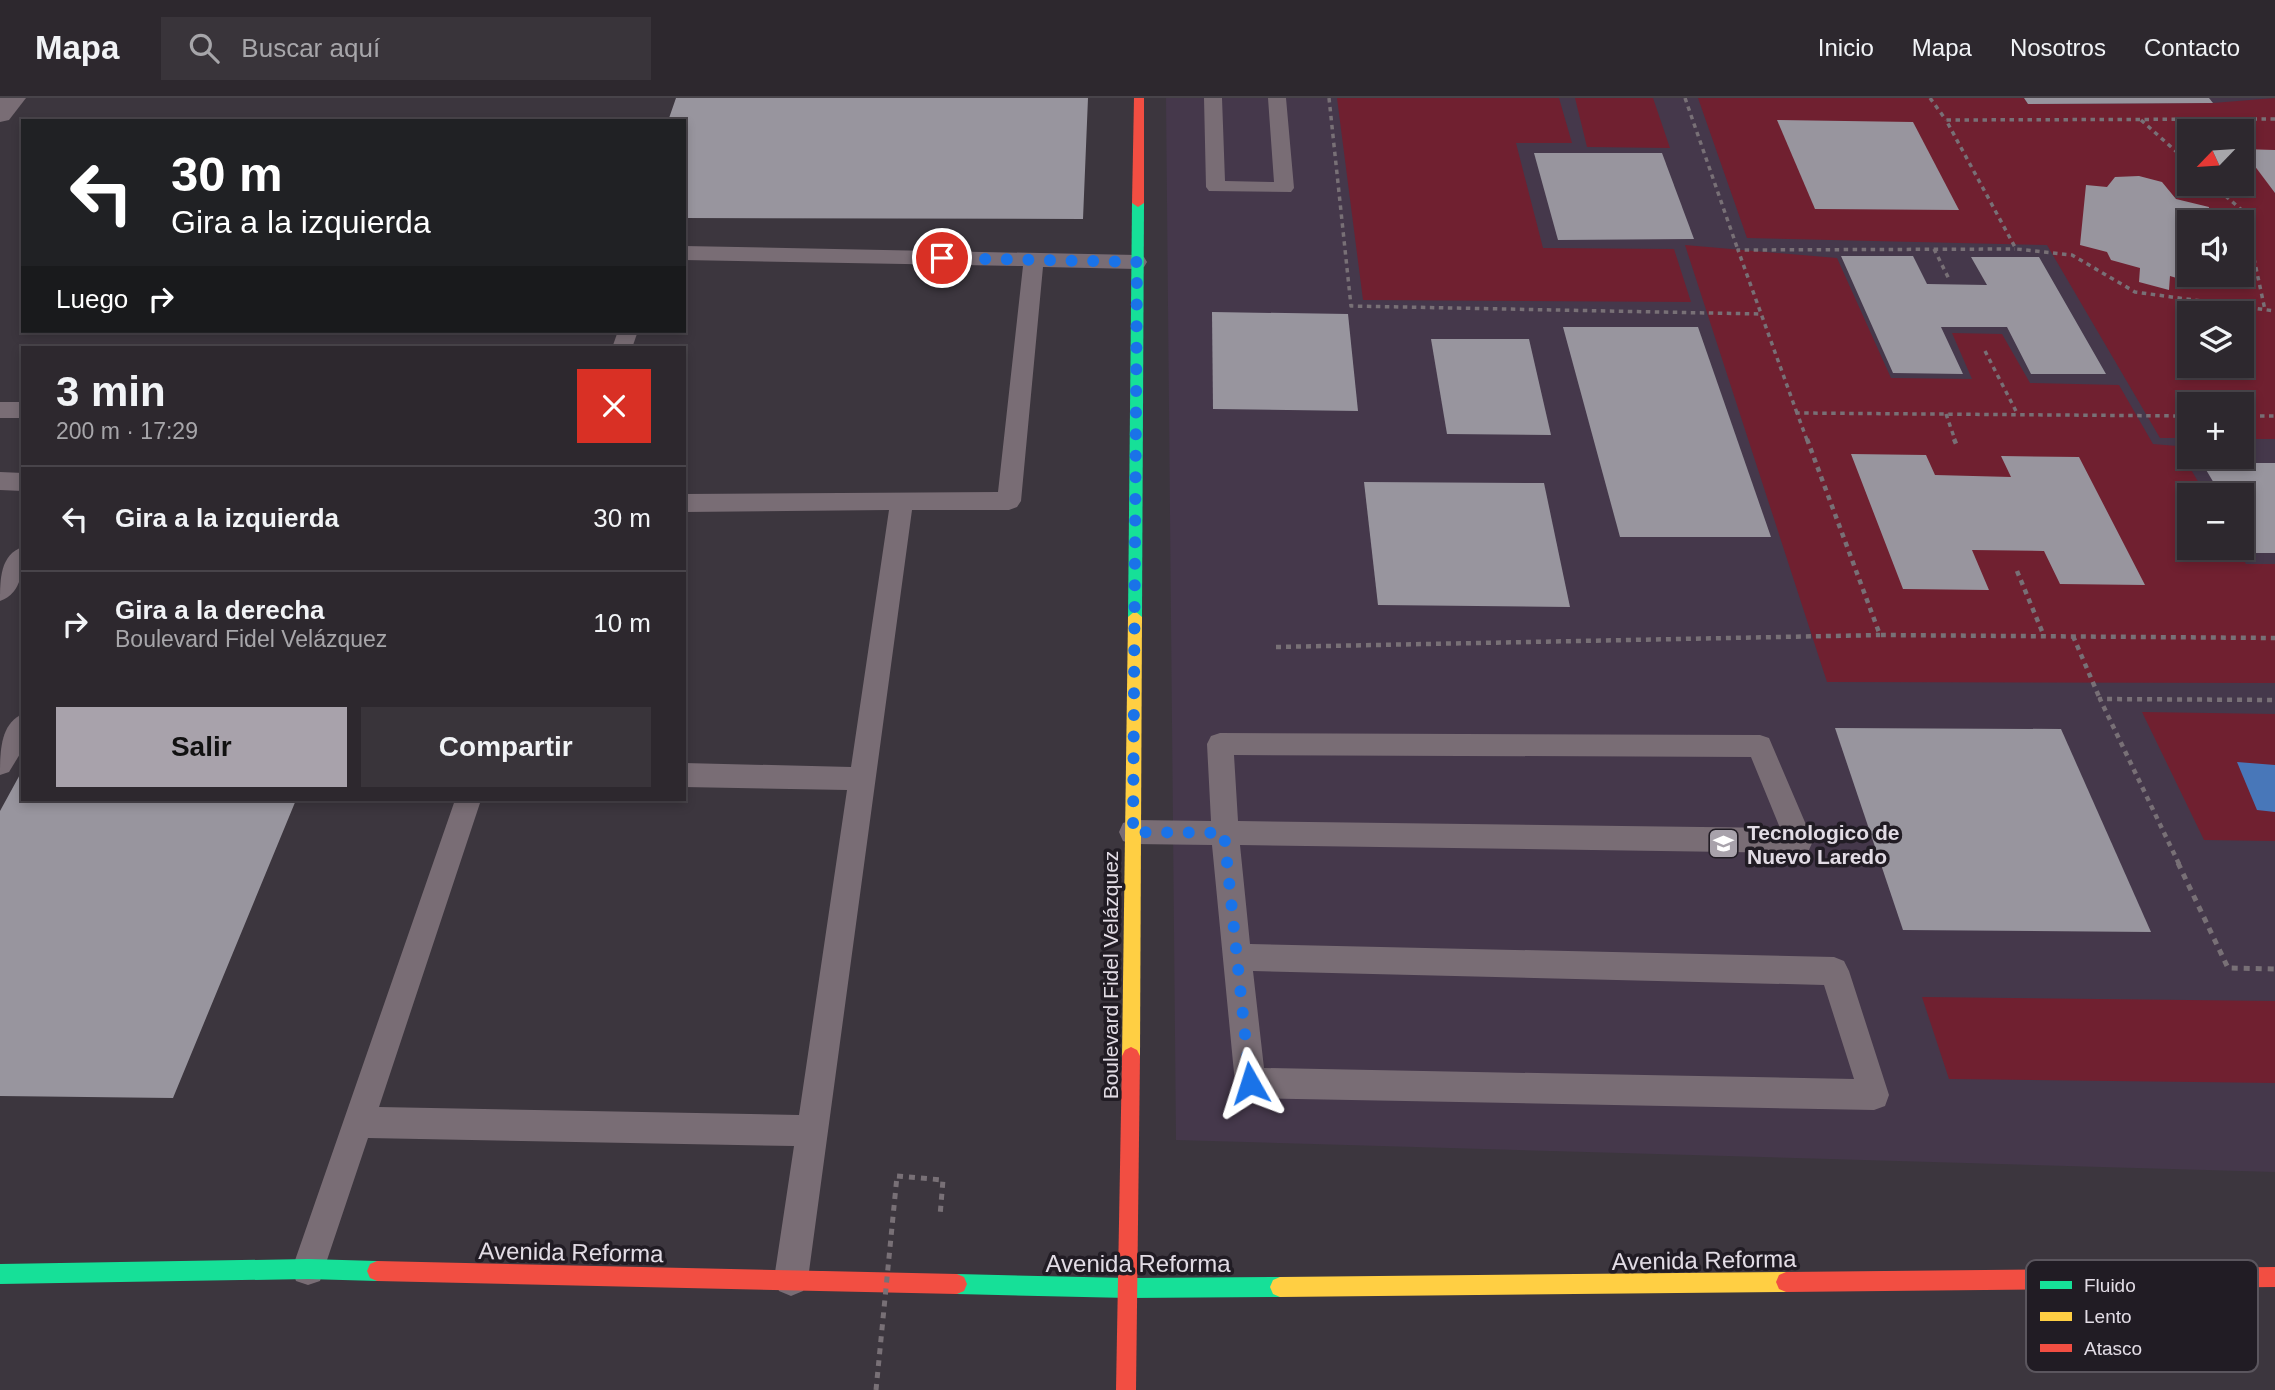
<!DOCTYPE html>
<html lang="es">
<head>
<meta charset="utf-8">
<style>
	:root { --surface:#2d282e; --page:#39343a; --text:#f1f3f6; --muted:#a7a6aa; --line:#48444a; --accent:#a8a2ab }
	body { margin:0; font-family:Helvetica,sans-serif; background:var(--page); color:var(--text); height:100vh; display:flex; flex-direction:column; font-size:26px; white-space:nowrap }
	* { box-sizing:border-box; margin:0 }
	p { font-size:23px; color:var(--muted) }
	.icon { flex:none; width:38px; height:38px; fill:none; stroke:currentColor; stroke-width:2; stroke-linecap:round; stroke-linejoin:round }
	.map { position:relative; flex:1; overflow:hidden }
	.details { position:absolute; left:21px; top:248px; width:665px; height:455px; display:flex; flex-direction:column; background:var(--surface); border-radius:0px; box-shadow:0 4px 10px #0003,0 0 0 2px var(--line) }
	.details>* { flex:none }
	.guide { position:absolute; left:21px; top:21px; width:665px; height:214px; border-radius:0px; box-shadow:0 4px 10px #0003,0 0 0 2px var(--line); background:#202124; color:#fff; overflow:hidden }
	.needle { width:46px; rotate:245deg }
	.buttons { position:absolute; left:2177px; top:21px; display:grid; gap:14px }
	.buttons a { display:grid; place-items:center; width:77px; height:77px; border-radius:0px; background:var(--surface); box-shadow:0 4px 10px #0003,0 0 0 2px var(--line); font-size:35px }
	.pin { position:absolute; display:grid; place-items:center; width:60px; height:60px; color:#fff; margin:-30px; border:4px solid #fff; border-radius:50%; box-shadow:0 2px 7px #0007 }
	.me { position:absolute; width:77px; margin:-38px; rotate:354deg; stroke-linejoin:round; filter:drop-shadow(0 0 5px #0008) }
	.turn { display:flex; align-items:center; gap:24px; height:147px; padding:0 35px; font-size:32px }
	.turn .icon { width:91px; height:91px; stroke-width:2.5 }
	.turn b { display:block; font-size:49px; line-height:60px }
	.then { display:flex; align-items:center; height:66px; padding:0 35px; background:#0003; gap:14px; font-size:26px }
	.round { display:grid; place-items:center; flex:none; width:74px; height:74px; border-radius:0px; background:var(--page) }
	.headline { display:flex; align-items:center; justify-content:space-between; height:119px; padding:0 35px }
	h1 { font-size:42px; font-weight:600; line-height:52px }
	.button { display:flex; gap:14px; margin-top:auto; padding:14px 35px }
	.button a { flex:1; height:80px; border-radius:0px; background:var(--accent); color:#111; font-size:28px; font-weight:600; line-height:80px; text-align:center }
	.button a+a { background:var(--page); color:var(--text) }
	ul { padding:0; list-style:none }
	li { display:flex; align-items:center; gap:21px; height:105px; padding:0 35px; border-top:2px solid var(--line) }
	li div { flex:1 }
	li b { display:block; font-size:26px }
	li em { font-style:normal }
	header { display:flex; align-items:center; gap:42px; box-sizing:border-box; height:98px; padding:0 35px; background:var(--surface); border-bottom:2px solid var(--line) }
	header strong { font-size:33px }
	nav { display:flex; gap:38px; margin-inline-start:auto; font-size:24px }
	.search { width:490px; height:63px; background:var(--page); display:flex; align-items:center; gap:18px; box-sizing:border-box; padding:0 24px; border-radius:0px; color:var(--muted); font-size:26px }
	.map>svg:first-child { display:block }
</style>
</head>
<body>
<header>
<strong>Mapa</strong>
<div class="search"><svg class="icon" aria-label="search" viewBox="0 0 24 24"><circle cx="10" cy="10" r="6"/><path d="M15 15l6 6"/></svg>Buscar aquí</div>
<nav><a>Inicio</a><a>Mapa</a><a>Nosotros</a><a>Contacto</a></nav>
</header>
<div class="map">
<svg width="2275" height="1292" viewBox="0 0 2275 1292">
	<rect width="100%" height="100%" fill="#3c363e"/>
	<path fill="#45384b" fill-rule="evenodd" d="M 1166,0 L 2275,0 L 2275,1074 L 1176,1042 ZM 2189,33 L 2242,33 L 2242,86 L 2189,86 ZM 2189,124 L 2242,124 L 2242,177 L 2189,177 ZM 2189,215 L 2242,215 L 2242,268 L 2189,268 ZM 2189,306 L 2242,306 L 2242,359 L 2189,359 ZM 2189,397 L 2242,397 L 2242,450 L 2189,450 Z"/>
	<g fill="#702030" fill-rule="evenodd">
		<path d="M 1337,0 L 1559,0 L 1572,45 L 1516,45 L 1543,150 L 1674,151 L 1691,204 L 1363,202 Z"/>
		<path d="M 1575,0 L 1653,0 L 1670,50 L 1587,49 Z"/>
		<path d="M 1698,0 L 2024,0 L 2028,6 L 2213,5 L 2275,0 L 2275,341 L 2242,341 L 2242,306 L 2189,306 L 2189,340 L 2160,340 L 2047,147 L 1747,140 ZM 2189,33 L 2242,33 L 2242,86 L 2189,86 ZM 2189,124 L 2242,124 L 2242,177 L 2189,177 ZM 2189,215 L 2242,215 L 2242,268 L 2189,268 Z"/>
		<path d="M 1685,147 L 1837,160 L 1891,280 L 1972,281 L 1952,235 L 2002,236 L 2030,285 L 2119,287 L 2153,346 L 2177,348 L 2206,397 L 2189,397 L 2189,450 L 2236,450 L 2246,466 L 2275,466 L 2275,585 L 1827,584 Z"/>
		<path d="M 2142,614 L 2275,616 L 2275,743 L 2204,742 Z"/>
		<path d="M 1922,899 L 2275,903 L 2275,985 L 1949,981 Z"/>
	</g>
	<path fill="#4877b9" d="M 2237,664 L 2275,667 L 2275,714 L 2257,712 Z"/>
	<g fill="#98959e">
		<path d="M 676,0 L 1088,0 L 1083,121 L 684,120 L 684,23 L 668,23 Z"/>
		<path d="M 2024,0 L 2209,0 L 2213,5 L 2028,6 Z"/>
		<path d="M 1777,22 L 1913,24 L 1959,112 L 1815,111 Z"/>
		<path d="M 2242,51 L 2275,52 L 2275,95 Z"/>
		<path d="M 1534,55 L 1662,55 L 1694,141 L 1558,142 Z"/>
		<path d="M 2139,78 L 2162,84 L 2176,101 L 2209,109 L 2208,124 L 2189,124 L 2189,174 L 2184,172 L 2183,182 L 2170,178 L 2169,192 L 2139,184 L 2140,170 L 2111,162 L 2107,154 L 2080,147 L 2086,87 L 2107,89 L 2115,79 Z"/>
		<path d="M 1841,158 L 1913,158 L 1927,186 L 1987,187 L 1971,159 L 2039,159 L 2106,276 L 2031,276 L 2007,229 L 1941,229 L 1963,276 L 1893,275 Z"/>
		<path d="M 1212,214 L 1348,216 L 1358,313 L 1213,311 Z"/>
		<path d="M 1563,229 L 1698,229 L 1771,439 L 1620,439 Z"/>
		<path d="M 1431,241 L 1529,241 L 1551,337 L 1447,336 Z"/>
		<path d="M 1851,356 L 1926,357 L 1935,377 L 2011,379 L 2001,358 L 2079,359 L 2145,487 L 2060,486 L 2044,453 L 1972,452 L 1989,492 L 1903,491 Z"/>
		<path d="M 2202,365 L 2275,365 L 2275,455 L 2255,455 L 2242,432 L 2242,397 L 2221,397 Z"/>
		<path d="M 1364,384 L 1544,385 L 1570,509 L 1378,507 Z"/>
		<path d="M 1835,630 L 2061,631 L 2151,834 L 1903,832 Z"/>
		<path d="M 23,671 L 23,702 L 296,702 L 173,1000 L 0,998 L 0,713 Z"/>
	</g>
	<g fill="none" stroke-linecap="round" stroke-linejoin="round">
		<g stroke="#787076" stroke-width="3.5" stroke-dasharray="4.5 4.5" stroke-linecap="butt">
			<path d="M 1329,0 L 1351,208 L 1761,216"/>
			<path d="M 1685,0 L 1738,152"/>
			<path d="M 1930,0 L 1946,22"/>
			<path d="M 2275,21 L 1946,22 L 2016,151 L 2072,157 L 2135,194 L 2275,213"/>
			<path d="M 2141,22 L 2189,65"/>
			<path d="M 2212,86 L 2244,114 L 2265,212"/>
			<path d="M 1934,151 L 1949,181"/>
			<path d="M 1985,253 L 2018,317"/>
			<path d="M 1797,315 L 1738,152 L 2015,151"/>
			<path d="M 1946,316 L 1955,342"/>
			<path d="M 2242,318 L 2275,318"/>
			<path d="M 1807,342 L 1797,315 L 2189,318"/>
		</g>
		<g stroke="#787076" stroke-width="4.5" stroke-dasharray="5 5" stroke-linecap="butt">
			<path d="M 1807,341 L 1880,537 L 2275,540"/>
			<path d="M 1954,341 L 1957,348"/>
			<path d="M 2017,473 L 2044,538"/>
			<path d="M 2073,538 L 2100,601"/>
			<path d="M 1276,549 L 1880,537"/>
			<path d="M 2179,766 L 2100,601 L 2275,602"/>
		</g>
		<g stroke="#787076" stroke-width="5" stroke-dasharray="6 6" stroke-linecap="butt">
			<path d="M 2178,765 L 2228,870 L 2275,871"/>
			<path d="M 897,1078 L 943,1082 L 940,1118"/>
		</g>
		<g fill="#796d75" fill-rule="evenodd">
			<path d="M 1204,0 L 1222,0 L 1225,83 L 1274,84 L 1268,0 L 1286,0 L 1294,90 L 1291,94 L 1209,93 L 1206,89 Z"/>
			<path d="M 684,148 L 1137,157 L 1144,159 L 1147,164 L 1144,169 L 1137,171 L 1043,169 L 1021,403 L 1017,409 L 1009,412 L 912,412 L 808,1181 L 803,1193 L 791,1198 L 779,1193 L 774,1181 L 794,1048 L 368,1040 L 324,1171 L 320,1183 L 308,1187 L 296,1183 L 292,1171 L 455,702 L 481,702 L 379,1009 L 799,1017 L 847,692 L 684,689 L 684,665 L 851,669 L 889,412 L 684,414 L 684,396 L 998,394 L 1023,168 L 684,162 Z"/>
			<path d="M 618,233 L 638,233 L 632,250 L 612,250 Z"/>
			<rect x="0" y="304" width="23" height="16"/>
			<path d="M 0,374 L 23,375 L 23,393 L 0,392 Z"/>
			<path d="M 23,449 C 23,469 23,495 0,503 C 0,482 0,456 23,449 Z"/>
			<path d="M 23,616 L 23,651 L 9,674 L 0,677 C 0,655 0,625 23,616 Z"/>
			<path d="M 1220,635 L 1760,637 L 1769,640 L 1813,743 L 1809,752 L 1799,755 L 1240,747 L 1250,846 L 1834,859 L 1844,863 L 1849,873 L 1889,997 L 1885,1008 L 1874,1012 L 1250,1000 L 1239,996 L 1235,985 L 1212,747 L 1133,746 L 1123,743 L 1119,734 L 1123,725 L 1133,722 L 1211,723 L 1207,646 L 1211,638 ZM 1234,657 L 1751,659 L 1780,730 L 1238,723 ZM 1253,873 L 1824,887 L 1854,981 L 1264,970 Z"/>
		</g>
		<path fill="#796d75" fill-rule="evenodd" d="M 0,0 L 26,0 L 9,22 L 0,24 Z"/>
		<g fill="#16e098" fill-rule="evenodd">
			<path d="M 1138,101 L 1144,105 L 1142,519 L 1135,525 L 1128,519 L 1132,105 Z"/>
			<path d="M 308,1161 L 377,1163 L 384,1166 L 387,1173 L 384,1180 L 377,1183 L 308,1181 L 0,1186 L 0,1166 Z"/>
			<path d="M 957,1176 L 1128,1180 L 1280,1179 L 1287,1182 L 1290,1189 L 1287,1196 L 1280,1199 L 1128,1200 L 957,1196 L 950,1193 L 947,1186 L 950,1179 Z"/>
		</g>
		<g fill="#ffcf43" fill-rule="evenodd">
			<path d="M 1135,513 L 1142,519 L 1140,958 L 1137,964 L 1131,967 L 1125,964 L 1122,958 L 1128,519 Z"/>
			<path d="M 1786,1174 L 1793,1177 L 1796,1184 L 1793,1191 L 1786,1194 L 1280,1199 L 1273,1196 L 1270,1189 L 1273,1182 L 1280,1179 Z"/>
		</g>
		<g fill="#f24e42" fill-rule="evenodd">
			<path d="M 1134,0 L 1144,0 L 1144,105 L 1138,109 L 1132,105 Z"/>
			<path d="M 1131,949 L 1137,952 L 1140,958 L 1136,1292 L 1116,1292 L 1122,958 L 1125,952 Z"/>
			<path d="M 377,1163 L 957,1176 L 964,1179 L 967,1186 L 964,1193 L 957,1196 L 377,1183 L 370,1180 L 367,1173 L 370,1166 Z"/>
			<path d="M 2275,1169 L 2275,1189 L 1786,1194 L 1779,1191 L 1776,1184 L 1779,1177 L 1786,1174 Z"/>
		</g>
		<path stroke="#787076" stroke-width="5" stroke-dasharray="6 6" stroke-linecap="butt" d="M 876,1292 L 897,1078"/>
	</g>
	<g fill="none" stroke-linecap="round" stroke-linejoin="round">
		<path stroke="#1a73e8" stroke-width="12" stroke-dasharray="0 21.6" d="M 942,160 L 1137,164 L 1133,734 L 1224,735 L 1250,985"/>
	</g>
	<defs>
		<symbol id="university-square" viewBox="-11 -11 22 22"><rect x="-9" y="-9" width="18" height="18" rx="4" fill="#a8a2ab" stroke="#211c24"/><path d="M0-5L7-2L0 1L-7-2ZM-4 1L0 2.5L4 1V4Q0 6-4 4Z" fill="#fff"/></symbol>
	</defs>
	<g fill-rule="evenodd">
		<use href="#university-square" x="1706" y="728" width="35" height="35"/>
	</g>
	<g text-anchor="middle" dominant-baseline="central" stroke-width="7" stroke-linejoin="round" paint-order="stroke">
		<g font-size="21" font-weight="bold" fill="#e2dce5" stroke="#211c24" text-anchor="start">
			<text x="1747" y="734">Tecnologico de<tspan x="1747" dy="24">Nuevo Laredo</tspan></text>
		</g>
		<g font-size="21" fill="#e2dce5" stroke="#211c24">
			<text transform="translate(1110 877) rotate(-90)">Boulevard Fidel Velázquez</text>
		</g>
		<g font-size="24" fill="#e2dce5" stroke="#211c24">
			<text transform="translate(571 1154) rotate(1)">Avenida Reforma</text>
			<text transform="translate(1704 1162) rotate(-1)">Avenida Reforma</text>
			<text x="1138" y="1165">Avenida Reforma</text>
		</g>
	</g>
	<rect x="2026" y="1162" width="232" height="112" rx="10" fill="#211c24" stroke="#5b565e" stroke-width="2"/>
	<rect x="2040" y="1183" width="32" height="8" fill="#16e098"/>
	<rect x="2040" y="1214" width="32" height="9" fill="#ffcf43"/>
	<rect x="2040" y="1246" width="32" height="8" fill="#f24e42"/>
	<g font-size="19" fill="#e2dce5">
		<text x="2084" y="1194">Fluido</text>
		<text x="2084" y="1225">Lento</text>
		<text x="2084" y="1257">Atasco</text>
	</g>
</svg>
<div class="buttons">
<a><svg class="needle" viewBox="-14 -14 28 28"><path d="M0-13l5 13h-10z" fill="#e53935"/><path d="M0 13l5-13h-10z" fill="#a7a6aa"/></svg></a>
<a><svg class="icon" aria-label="sound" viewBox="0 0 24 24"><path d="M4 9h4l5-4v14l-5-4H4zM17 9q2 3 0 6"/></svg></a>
<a><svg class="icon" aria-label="layers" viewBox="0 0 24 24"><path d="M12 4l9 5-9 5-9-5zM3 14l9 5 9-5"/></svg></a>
<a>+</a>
<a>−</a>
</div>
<div class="pin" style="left:942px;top:160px;background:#d93025"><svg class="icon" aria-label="arrive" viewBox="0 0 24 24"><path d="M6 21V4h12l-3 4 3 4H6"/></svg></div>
<svg class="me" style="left:1250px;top:985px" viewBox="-20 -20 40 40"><path d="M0-17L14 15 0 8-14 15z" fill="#1a73e8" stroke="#fff" stroke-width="4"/></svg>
<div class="guide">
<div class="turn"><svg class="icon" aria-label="left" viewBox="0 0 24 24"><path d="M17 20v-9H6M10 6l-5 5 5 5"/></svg><div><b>30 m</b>Gira a la izquierda</div></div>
<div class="then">Luego<svg class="icon" aria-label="right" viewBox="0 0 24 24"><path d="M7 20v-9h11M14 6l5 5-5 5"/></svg></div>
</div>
<section class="details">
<div class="headline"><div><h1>3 min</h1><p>200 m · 17:29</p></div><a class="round" style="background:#d93025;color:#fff"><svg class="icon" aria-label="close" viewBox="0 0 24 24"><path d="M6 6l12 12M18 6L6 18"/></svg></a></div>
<ul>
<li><svg class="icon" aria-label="left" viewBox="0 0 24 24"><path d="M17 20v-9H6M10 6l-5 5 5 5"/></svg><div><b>Gira a la izquierda</b></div><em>30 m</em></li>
<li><svg class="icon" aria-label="right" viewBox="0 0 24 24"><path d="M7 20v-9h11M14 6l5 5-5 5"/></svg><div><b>Gira a la derecha</b><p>Boulevard Fidel Velázquez</p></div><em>10 m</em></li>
</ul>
<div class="button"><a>Salir</a><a>Compartir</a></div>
</section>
</div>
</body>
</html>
